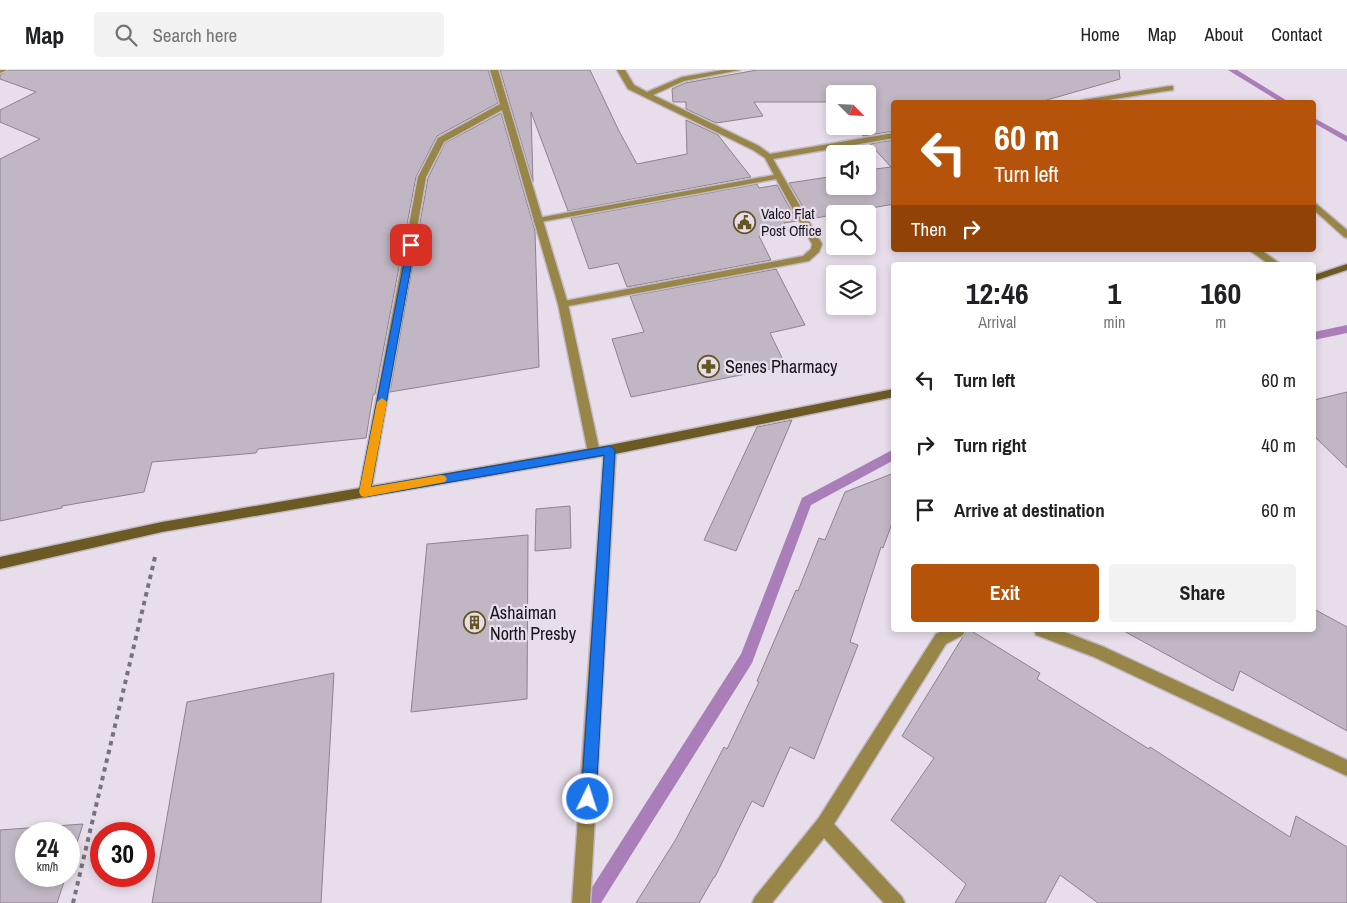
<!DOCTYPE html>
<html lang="en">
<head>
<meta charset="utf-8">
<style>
	:root { --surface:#fff; --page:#f2f2f2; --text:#202124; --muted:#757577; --line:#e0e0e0; --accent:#b45309 }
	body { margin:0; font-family:"Archivo Narrow",sans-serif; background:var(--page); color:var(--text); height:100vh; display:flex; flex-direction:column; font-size:19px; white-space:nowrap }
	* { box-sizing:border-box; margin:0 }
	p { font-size:16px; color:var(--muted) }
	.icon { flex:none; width:28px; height:28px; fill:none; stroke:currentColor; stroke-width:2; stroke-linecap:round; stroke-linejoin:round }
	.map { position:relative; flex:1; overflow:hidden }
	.sheet { position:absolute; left:891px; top:192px; width:425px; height:370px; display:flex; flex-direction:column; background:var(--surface); border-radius:5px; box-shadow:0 2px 8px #0003 }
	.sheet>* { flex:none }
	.guide { position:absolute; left:891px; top:30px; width:425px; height:152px; border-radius:5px; box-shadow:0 2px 8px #0003; background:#b45309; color:#fff; overflow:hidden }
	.needle { width:32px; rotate:114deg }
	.fabs { position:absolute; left:826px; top:15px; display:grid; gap:10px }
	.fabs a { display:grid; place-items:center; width:50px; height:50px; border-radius:5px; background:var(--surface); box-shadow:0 2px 8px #0003; font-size:25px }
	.speed { position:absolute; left:15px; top:752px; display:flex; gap:10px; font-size:25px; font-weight:700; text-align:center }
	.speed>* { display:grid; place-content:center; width:65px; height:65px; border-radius:50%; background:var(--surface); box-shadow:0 2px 8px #0003; line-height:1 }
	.speed small { font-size:12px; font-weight:400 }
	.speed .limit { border:8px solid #d22; background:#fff; color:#111 }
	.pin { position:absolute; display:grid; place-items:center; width:42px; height:42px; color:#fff; margin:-21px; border-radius:10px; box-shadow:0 2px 8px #0006 }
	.me { position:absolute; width:55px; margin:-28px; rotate:4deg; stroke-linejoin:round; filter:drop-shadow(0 0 4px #0008) }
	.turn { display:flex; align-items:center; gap:18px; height:105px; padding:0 20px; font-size:22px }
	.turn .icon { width:65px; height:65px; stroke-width:2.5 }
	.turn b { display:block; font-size:35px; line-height:42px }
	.then { display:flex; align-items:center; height:48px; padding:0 20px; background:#0003; gap:10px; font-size:19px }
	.eta { display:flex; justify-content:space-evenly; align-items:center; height:85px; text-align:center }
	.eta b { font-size:30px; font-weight:800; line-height:35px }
	.cta { display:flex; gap:10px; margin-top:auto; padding:10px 20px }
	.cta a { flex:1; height:58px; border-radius:5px; background:var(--accent); color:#fff; font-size:20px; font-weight:800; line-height:58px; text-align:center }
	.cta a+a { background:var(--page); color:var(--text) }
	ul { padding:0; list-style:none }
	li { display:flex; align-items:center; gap:15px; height:65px; padding:0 20px }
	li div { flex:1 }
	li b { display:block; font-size:19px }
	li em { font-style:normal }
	header { display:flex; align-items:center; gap:30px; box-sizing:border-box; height:70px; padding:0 25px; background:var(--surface); border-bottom:1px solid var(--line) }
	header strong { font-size:24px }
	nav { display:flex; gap:28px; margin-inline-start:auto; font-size:18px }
	.search { width:350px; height:45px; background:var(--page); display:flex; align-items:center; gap:12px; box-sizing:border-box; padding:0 18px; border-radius:5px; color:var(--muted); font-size:19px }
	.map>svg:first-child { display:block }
</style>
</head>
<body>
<header>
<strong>Map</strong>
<div class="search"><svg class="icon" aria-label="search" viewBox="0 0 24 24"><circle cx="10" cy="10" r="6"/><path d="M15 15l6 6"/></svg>Search here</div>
<nav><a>Home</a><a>Map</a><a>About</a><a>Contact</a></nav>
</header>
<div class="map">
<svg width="1347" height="833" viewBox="0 0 1347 833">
	<rect width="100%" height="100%" fill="#e8deeb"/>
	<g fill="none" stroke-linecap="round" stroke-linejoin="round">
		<g fill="#aa7eb8" fill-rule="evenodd">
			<path d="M 1228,0 L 1237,0 L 1289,32 L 1280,32 Z"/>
			<path d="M 1314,48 L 1347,66 L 1347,72 L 1314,53 Z"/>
			<path d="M 1347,255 L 1347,263 L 1314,270 L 1314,262 Z"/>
			<path d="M 894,379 L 894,390 L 811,435 L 752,593 L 601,833 L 582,833 L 741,584 L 802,428 Z"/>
		</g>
	</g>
	<g fill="#c1b7c4" stroke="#8c838f">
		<path d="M 9,0 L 488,0 L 498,33 L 437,66 L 416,107 L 375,324 L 373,325 L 366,368 L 258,379 L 256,383 L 152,392 L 144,422 L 62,436 L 62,438 L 0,451 L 0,89 L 40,69 L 0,52 L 0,40 L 36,22 L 0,9 L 0,5 Z"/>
		<path d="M 500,0 L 590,0 L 619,61 L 637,94 L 687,84 L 686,50 L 718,65 L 751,107 L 568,141 L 531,42 L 533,112 Z"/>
		<path d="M 757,0 L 1119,0 L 1120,9 L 1040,32 L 894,32 L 894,61 L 863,66 L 854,56 L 868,56 L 868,24 L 835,24 L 835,36 L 832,32 L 754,32 L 763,46 L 716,53 L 686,39 L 686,32 L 673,32 L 672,19 L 685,13 Z"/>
		<path d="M 501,43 L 535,161 L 539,297 L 390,322 L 428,108 L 445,73 Z"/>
		<path d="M 894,70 L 894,134 L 810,149 L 789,113 L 835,106 L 835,116 L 868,116 L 868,100 L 891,97 L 870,74 Z"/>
		<path d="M 757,114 L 759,118 L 777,115 L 797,151 L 784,153 L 789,160 L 759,166 L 771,190 L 627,217 L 618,193 L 589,199 L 571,148 Z"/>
		<path d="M 776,199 L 805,255 L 770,263 L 786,296 L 631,327 L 612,269 L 644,262 L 630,226 Z"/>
		<path d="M 1347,322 L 1347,398 L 1314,366 L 1314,330 Z"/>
		<path d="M 792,350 L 736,481 L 704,470 L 757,357 Z"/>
		<path d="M 894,403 L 894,448 L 883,478 L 881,477 L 850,572 L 858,575 L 814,689 L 790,677 L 763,737 L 752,731 L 715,807 L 714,807 L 699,833 L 636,833 L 676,769 L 724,677 L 727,679 L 759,612 L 757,611 L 796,520 L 798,521 L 819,468 L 825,470 L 845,422 Z"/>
		<path d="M 570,436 L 571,478 L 535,481 L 536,439 Z"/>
		<path d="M 528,465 L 527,629 L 411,642 L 427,474 Z"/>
		<path d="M 1314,539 L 1347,557 L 1347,661 L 1240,601 L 1233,621 L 1122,560 L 1314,560 Z"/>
		<path d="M 967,560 L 970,560 L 1040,603 L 1037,609 L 1149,679 L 1150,677 L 1290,767 L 1296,746 L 1347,777 L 1347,833 L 1098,833 L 1060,805 L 1045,833 L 955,833 L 966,814 L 891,750 L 934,688 L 902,666 Z"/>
		<path d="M 334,603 L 321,833 L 152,833 L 187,632 Z"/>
		<path d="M 83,754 L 69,797 L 69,764 L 26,764 L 26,806 L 66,806 L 57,833 L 0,833 L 0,760 Z"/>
	</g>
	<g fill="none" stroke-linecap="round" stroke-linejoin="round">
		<defs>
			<g id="service">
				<path d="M 617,0 L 625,0 L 634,15 L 647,22 L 682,7 L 723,0 L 740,0 L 684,11 L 653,25 L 759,76 L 770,84 L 894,63 L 894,68 L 773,89 L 822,174 L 819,182 L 809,191 L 563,237 L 558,234 L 559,232 L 803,186 L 811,179 L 812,174 L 776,109 L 535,153 L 533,151 L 538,148 L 774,105 L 765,88 L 753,80 L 628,19 Z"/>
				<path d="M 1170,16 L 1173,16 L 1173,20 L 1094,32 L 1079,32 L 1083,30 Z"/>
				<path d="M 1314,132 L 1347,160 L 1347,168 L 1344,167 L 1314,140 Z"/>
				<path d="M 1249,180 L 1261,180 L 1282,195 L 1270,195 Z"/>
			</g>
			<g id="minor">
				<path d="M 0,0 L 7,0 L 0,3 Z"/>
				<path d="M 490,0 L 498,0 L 568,234 L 600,383 L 598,386 L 590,386 L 588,383 L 558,234 L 502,40 L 444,72 L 426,107 L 371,422 L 369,426 L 361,426 L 359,422 L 418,107 L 438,68 L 500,34 Z"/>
				<path d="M 610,375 L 614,377 L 616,380 L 590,833 L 572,833 L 604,380 L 606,377 Z"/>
				<path d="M 944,560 L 965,560 L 963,565 L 946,574 L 834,754 L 902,827 L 905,833 L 884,833 L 824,768 L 772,833 L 752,833 L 755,827 L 818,749 L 936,564 Z"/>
				<path d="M 1034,560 L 1059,560 L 1104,577 L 1347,690 L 1347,706 L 1094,587 L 1036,565 Z"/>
			</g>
			<g id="secondary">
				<path d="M 1347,194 L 1347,200 L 1314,211 L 1314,205 Z"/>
				<path d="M 894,319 L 894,327 L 610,385 L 162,462 L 0,499 L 0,487 L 162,452 L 610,375 Z"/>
			</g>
		</defs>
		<use href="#service" stroke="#c3bac5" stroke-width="3"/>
		<use href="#minor" stroke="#c3bac5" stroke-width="3"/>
		<use href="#secondary" stroke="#c3bac5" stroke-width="3"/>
		<path stroke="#78727a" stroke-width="4" stroke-dasharray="4.5 4.5" stroke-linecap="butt" d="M 73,833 L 155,487"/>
		<use href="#service" fill="#988548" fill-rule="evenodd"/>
		<use href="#minor" fill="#988548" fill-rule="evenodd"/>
		<use href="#secondary" fill="#6b5a23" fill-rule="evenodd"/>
	</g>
	<path fill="#1a73e8" stroke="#114b97" d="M 408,173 L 414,173 L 415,175 L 371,417 L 610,376 L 615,380 L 596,729 L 593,735 L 588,737 L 583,735 L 581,729 L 604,385 L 365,427 L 359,422 Z"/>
	<path fill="#f59e0b" d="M 382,328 L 387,332 L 371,417 L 441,405 L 445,406 L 447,409 L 445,412 L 365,427 L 361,426 L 359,422 L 377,332 Z"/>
	<defs>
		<symbol id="civic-ring" viewBox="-11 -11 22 22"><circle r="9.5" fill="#e8deeb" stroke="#645522" stroke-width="1.5"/><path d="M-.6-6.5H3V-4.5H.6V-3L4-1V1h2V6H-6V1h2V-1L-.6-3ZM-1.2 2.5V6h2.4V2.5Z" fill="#645522"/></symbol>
		<symbol id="pharmacy-ring" viewBox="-11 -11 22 22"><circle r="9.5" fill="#e8deeb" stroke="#645522" stroke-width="1.5"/><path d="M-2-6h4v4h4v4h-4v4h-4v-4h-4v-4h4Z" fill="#645522"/></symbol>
		<symbol id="building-ring" viewBox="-11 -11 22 22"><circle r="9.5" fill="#e8deeb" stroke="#645522" stroke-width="1.5"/><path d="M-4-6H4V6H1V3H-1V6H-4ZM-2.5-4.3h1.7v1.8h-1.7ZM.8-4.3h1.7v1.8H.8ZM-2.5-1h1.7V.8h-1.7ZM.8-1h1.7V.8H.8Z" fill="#645522"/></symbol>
	</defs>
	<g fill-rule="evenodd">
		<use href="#civic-ring" x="732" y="140" width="25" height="25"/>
		<use href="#pharmacy-ring" x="696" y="284" width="25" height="25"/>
		<use href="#building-ring" x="462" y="540" width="25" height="25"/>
	</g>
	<g text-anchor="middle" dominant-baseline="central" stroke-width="4.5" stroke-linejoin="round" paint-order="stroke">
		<g font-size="15" fill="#18151a" stroke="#e8deeb" text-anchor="start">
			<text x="761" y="143">Valco Flat<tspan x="761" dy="17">Post Office</tspan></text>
		</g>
		<g font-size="18" fill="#18151a" stroke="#e8deeb" text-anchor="start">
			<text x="725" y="296">Senes Pharmacy</text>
			<text x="490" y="542">Ashaiman<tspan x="490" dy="21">North Presby</tspan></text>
		</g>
	</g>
</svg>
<div class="fabs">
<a><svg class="needle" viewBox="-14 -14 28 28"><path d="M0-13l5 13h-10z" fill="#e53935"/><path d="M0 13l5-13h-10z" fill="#757577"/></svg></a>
<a><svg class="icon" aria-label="sound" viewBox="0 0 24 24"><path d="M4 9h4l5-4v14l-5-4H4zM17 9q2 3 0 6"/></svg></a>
<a><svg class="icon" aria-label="search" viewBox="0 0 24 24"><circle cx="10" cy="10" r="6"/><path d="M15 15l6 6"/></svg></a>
<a><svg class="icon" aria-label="layers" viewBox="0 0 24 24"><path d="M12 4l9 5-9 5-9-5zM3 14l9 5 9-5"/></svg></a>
</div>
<div class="speed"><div>24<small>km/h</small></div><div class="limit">30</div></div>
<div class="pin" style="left:411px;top:175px;background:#d93025"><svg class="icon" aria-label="arrive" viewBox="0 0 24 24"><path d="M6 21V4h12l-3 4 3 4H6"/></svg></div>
<svg class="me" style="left:588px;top:729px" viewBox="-20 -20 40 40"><circle r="17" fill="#1a73e8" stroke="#fff" stroke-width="3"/><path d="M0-11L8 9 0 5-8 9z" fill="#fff"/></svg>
<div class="guide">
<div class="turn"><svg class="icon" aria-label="left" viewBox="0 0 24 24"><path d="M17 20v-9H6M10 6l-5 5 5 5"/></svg><div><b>60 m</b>Turn left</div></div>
<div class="then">Then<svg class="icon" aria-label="right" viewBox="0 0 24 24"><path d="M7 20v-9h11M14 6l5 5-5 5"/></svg></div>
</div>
<section class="sheet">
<div class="eta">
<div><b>12:46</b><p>Arrival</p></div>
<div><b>1</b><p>min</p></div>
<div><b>160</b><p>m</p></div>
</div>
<ul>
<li><svg class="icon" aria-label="left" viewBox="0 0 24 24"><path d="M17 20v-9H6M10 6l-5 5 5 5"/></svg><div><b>Turn left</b></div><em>60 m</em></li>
<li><svg class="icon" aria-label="right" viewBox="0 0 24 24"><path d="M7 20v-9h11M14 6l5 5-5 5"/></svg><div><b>Turn right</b></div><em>40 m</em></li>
<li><svg class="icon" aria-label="arrive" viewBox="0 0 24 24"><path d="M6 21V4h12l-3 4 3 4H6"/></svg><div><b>Arrive at destination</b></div><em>60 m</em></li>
</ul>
<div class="cta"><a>Exit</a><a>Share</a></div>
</section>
</div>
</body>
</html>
